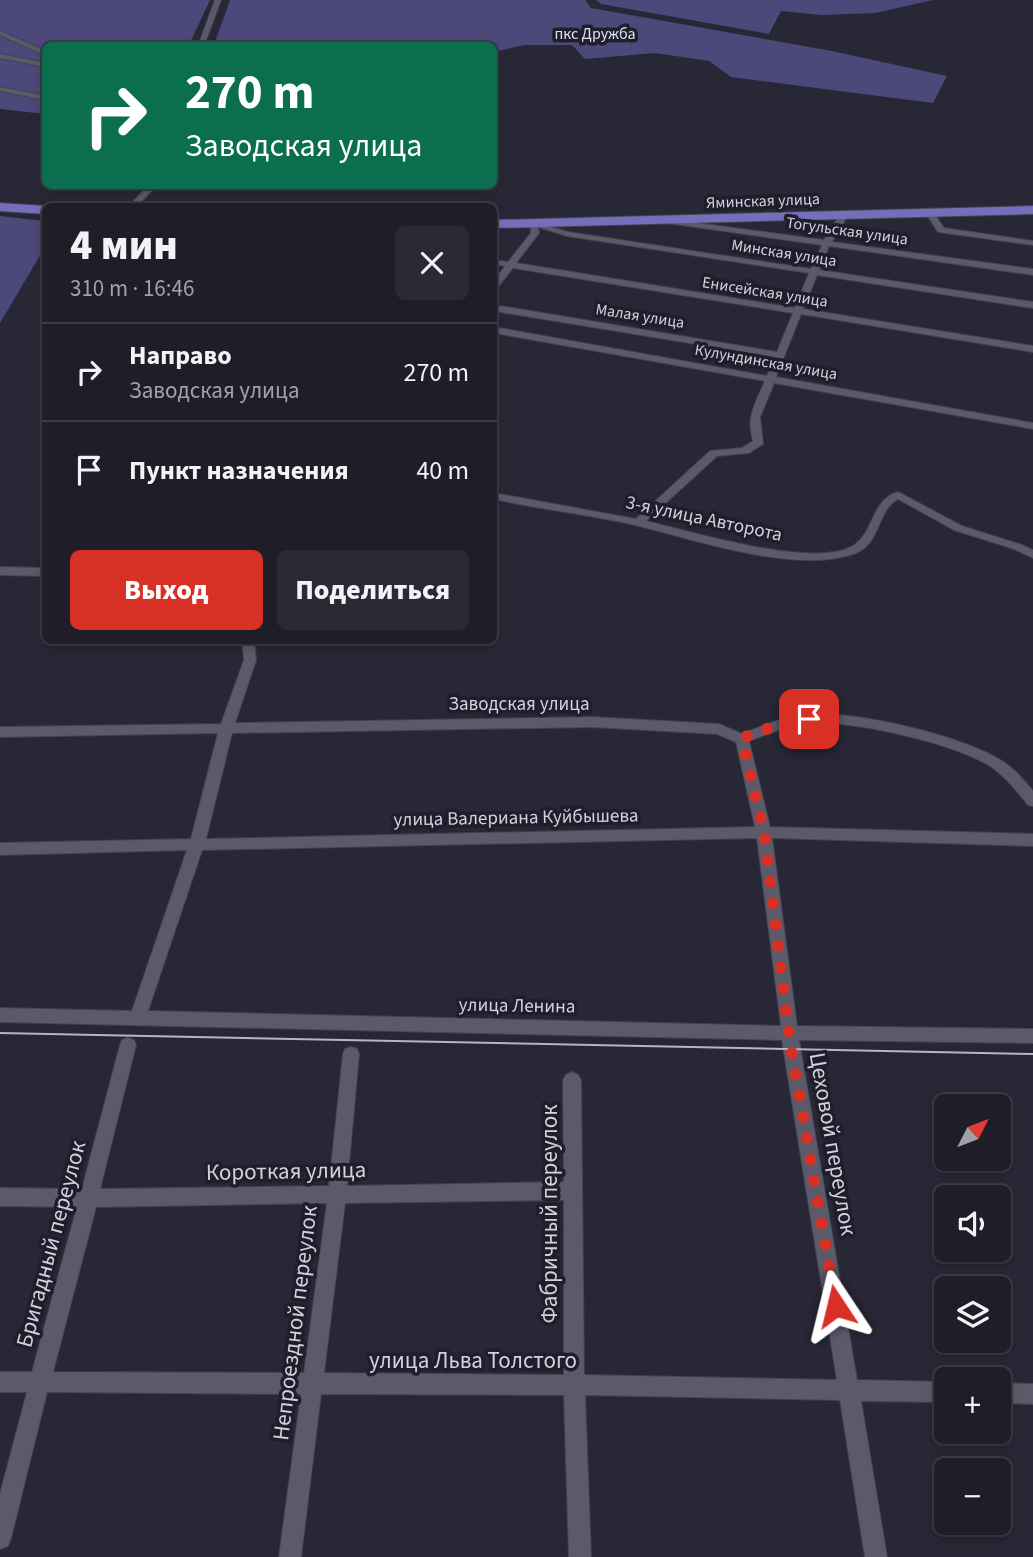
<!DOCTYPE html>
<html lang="ru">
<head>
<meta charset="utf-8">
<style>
	:root { --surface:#1e1d28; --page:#2b2a34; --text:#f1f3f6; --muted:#a1a2a8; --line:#3c3b45; --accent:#d93025 }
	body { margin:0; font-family:"Source Sans 3",sans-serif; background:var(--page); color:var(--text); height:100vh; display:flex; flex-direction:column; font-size:26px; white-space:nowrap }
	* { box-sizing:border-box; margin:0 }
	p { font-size:23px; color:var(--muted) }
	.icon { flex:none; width:38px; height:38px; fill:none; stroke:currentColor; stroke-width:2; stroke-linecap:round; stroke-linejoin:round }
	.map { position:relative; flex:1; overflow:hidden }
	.panel { position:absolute; left:42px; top:203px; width:455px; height:441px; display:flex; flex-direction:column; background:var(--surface); border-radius:10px; box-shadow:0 4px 10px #0003,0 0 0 2px var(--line) }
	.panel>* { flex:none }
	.top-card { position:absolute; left:42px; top:42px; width:455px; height:147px; border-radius:10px; box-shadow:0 4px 10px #0003,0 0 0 2px var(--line); background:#0b6e4f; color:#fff; overflow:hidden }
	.needle { width:46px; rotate:48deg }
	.controls { position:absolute; left:934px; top:1094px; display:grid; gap:14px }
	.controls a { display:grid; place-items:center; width:77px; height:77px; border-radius:10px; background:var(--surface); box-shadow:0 4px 10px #0003,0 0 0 2px var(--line); font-size:35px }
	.pin { position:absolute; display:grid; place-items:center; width:60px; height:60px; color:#fff; margin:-30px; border-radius:14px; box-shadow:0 4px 10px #0006 }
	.me { position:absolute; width:77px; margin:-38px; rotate:350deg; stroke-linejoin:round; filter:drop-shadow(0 0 5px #0008) }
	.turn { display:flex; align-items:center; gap:24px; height:147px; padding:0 28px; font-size:32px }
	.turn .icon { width:91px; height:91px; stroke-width:2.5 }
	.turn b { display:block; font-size:49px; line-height:60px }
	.round { display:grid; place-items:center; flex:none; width:74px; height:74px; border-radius:10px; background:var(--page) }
	.summary { display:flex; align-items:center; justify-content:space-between; height:119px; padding:0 28px }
	h1 { font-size:42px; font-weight:800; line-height:52px }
	.cta { display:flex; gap:14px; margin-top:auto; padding:14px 28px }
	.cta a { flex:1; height:80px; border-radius:10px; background:var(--accent); color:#fff; font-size:28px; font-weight:800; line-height:80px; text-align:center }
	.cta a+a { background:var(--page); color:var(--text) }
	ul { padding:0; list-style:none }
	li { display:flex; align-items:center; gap:21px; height:98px; padding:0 28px; border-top:2px solid var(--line) }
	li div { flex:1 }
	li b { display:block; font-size:26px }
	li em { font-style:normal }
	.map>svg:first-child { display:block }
</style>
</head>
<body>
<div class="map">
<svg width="1033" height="1557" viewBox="0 0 1033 1557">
	<rect width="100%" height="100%" fill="#282736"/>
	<g fill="#4c487a">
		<path d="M 0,0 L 210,0 L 189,45 L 46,46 L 45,114 L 0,109 Z"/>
		<path d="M 230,0 L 585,0 L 591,8 L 832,51 L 947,76 L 933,103 L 731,77 L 709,61 L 655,53 L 585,59 L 572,45 L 524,45 L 494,52 L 494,46 L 214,45 Z"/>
		<path d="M 596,0 L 933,0 L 875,13 L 822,15 L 781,11 L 769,34 L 601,4 Z"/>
		<path d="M 0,216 L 45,221 L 45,247 L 0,323 Z"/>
	</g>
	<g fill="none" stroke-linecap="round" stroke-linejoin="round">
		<defs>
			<g id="street">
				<path d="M 215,0 L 221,0 L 204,46 L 198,46 Z"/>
				<path d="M 0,31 L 46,51 L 46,56 L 0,35 Z"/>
				<path d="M 0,54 L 46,63 L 46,67 L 0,58 Z"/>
				<path d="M 0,87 L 46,96 L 46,100 L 0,91 Z"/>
				<path d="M 148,186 L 156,186 L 137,206 L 129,206 Z"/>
				<path d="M 929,210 L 932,210 L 944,228 L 1033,241 L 1033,245 L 938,232 L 925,212 Z"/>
				<path d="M 841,213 L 848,215 L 832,242 L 1033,269 L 1033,275 L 829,246 L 819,270 L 1033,302 L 1033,308 L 817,275 L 803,309 L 1033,346 L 1033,352 L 801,314 L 776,377 L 1033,423 L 1033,429 L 774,383 L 760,417 L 763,444 L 749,453 L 717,456 L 646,521 C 692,532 811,568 851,547 C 875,534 870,500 898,492 L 962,526 L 1022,545 L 1033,550 L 1033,558 L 1014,549 L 954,530 L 898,499 C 877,510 881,543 856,553 C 797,576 691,538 631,524 C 585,514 539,509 494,499 L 494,493 L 636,519 L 710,451 L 742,448 L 753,441 C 746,415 755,405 765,381 L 494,333 L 494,327 L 767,376 L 775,357 L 494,311 L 494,305 L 777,352 L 793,313 L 513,268 L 497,288 L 494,288 L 494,281 L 505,266 L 494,264 L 494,260 L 508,262 L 531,233 L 530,221 L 568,232 L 811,269 L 822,245 L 667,223 L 663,221 L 667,219 L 824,240 ZM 538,227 L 567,236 L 809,273 L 795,308 L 516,263 L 539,233 Z"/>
				<path d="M 0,567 L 46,568 L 46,576 L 0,575 Z"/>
				<path d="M 242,640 L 254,640 L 256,660 L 235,723 L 592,717 L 719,724 L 742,734 C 762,726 783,717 804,715 C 854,710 954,734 997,758 C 1012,766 1023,779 1033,791 L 1033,806 L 1028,805 C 1017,791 1005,776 990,766 C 950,742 847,718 801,724 C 783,727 766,735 749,741 L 770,827 L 1033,834 L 1033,846 L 772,838 L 797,1026 L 1033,1029 L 1033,1043 L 799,1040 L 857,1380 L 947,1382 L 947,1402 L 861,1401 L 887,1557 L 865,1557 L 840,1400 L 585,1395 L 591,1557 L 569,1557 L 564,1395 L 321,1394 L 301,1557 L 279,1557 L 301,1394 L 47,1392 L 11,1538 L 8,1546 L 0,1549 L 0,1494 L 27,1392 L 0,1392 L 0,1372 L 32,1372 L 77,1207 L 0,1206 L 0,1188 L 82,1189 L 120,1045 L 122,1040 L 128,1038 L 134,1040 L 136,1045 L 100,1189 L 329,1186 L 343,1054 L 345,1049 L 351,1047 L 357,1049 L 359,1054 L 347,1186 L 564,1182 L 563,1080 L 566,1075 L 572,1072 L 578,1075 L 581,1080 L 584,1375 L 837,1380 L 782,1040 L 0,1022 L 0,1008 L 132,1011 L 187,850 L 0,855 L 0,843 L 191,839 L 218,733 L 0,737 L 0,727 L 221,724 L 244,660 ZM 592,727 L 717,734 L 736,742 L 755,827 L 206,839 L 232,733 ZM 757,838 L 781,1026 L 148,1011 L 202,850 ZM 564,1200 L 564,1375 L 324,1373 L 345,1203 ZM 327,1203 L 304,1373 L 53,1372 L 96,1207 Z"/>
				<path d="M 999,1383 L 1033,1384 L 1033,1404 L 999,1403 Z"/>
			</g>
			<g id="primary">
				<path d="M 0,203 L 46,206 L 46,214 L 0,211 Z"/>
				<path d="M 1033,206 L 1033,214 L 494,228 L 494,220 Z"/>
			</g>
		</defs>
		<use href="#street" stroke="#43424f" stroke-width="2"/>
		<use href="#primary" stroke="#43424f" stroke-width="2"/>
		<use href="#street" fill="#5a5a6b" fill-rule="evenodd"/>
		<use href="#primary" fill="#766ebb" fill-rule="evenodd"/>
		<path stroke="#b7b7c1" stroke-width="2" d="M 0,1033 L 1033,1054"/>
	</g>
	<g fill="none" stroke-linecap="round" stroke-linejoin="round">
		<path stroke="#d93025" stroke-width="12" stroke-dasharray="0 21.6" d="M 809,719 L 754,732 L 742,739 L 764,832 L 790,1042 L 836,1306"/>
	</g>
	<g text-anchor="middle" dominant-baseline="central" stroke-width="7" stroke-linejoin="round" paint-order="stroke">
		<g font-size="16" fill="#e0e0f2" stroke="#1e1e2c">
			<text x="595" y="34">пкс Дружба</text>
		</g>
		<g font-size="16" fill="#d2d2dc" stroke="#1e1e2c">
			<text transform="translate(763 201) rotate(-2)">Яминская улица</text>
			<text transform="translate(847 231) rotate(8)">Тогульская улица</text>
			<text transform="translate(784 253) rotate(9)">Минская улица</text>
			<text transform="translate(765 292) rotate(9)">Енисейская улица</text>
			<text transform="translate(640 316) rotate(9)">Малая улица</text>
			<text transform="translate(766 362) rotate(10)">Кулундинская улица</text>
		</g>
		<g font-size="19" fill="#d2d2dc" stroke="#1e1e2c">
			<text transform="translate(704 519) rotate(12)">3-я улица Авторота</text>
			<text x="519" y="704">Заводская улица</text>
			<text transform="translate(516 818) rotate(-1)">улица Валериана Куйбышева</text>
			<text transform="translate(517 1006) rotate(1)">улица Ленина</text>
		</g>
		<g font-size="23" fill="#d2d2dc" stroke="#1e1e2c">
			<text transform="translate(833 1144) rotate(80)">Цеховой переулок</text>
			<text transform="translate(286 1171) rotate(-1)">Короткая улица</text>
			<text transform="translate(549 1214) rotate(-90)">Фабричный переулок</text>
			<text transform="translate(51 1244) rotate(-75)">Бригадный переулок</text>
			<text transform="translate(295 1323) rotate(-83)">Непроездной переулок</text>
			<text x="473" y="1360">улица Льва Толстого</text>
		</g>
	</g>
</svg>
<div class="controls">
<a><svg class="needle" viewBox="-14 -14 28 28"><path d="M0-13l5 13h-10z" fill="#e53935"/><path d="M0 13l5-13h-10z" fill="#a1a2a8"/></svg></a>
<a><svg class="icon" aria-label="sound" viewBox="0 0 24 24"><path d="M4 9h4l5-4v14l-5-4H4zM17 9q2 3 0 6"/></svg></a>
<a><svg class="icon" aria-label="layers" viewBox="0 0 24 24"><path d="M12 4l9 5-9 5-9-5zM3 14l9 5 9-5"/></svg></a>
<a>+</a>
<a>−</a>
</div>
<div class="pin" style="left:809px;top:719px;background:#d93025"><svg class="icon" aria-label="arrive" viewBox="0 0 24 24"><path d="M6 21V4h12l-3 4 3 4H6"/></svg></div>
<svg class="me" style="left:836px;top:1306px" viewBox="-20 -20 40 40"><path d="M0-17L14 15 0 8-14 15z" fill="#d93025" stroke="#fff" stroke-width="4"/></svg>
<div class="top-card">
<div class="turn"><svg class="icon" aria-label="right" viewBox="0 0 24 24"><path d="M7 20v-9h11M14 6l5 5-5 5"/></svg><div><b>270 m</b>Заводская улица</div></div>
</div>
<section class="panel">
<div class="summary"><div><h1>4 мин</h1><p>310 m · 16:46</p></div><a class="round"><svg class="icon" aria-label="close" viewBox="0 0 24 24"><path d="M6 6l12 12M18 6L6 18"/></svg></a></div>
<ul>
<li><svg class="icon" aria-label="right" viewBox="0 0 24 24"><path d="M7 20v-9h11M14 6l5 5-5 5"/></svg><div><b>Направо</b><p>Заводская улица</p></div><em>270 m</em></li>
<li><svg class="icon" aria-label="arrive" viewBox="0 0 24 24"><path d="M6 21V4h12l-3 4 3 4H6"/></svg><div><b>Пункт назначения</b></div><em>40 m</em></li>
</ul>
<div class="cta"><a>Выход</a><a>Поделиться</a></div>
</section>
</div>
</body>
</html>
